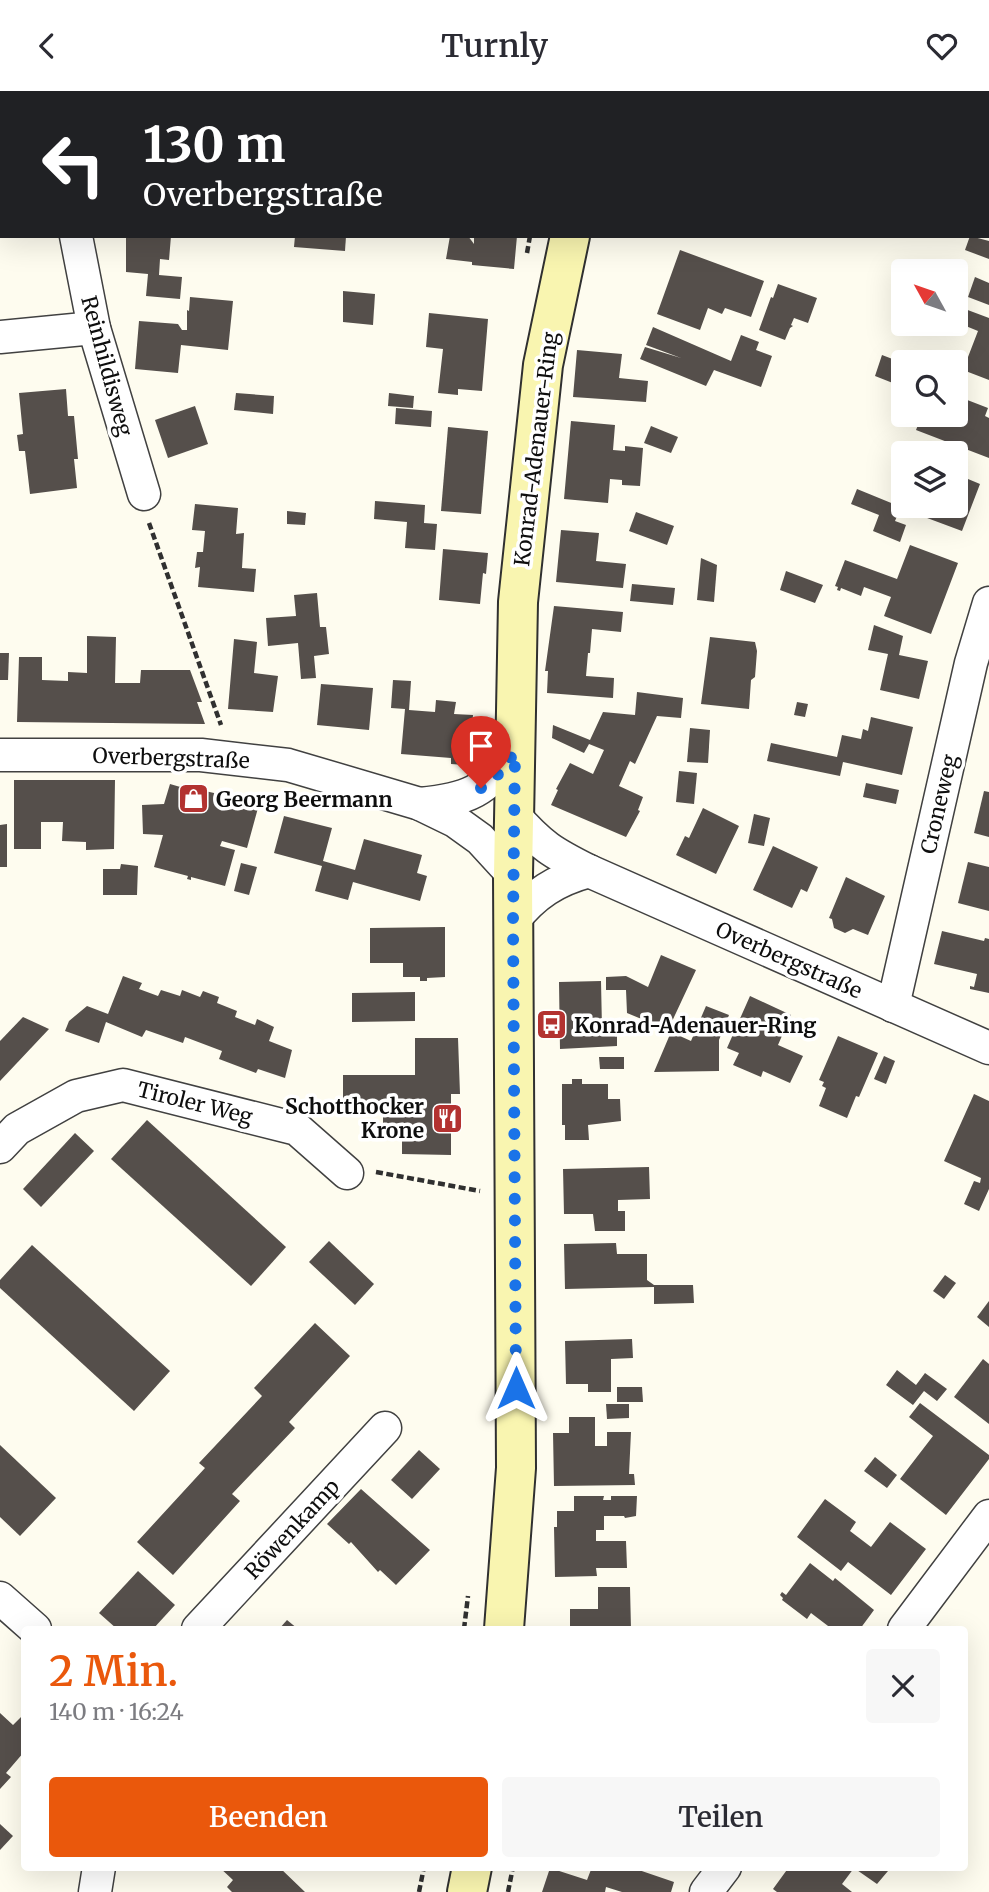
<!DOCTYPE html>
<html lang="de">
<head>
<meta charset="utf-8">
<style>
	:root { --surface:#fff; --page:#f7f7f7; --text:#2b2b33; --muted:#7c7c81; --accent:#ea580c }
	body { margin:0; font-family:Merriweather,serif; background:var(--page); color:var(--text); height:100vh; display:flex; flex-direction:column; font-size:26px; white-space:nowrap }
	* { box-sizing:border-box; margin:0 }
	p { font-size:23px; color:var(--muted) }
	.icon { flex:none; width:38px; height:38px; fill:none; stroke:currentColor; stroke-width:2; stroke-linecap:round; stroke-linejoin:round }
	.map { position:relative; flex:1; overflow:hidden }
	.panel { position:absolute; left:21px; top:1535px; width:947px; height:245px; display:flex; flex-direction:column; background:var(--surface); border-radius:7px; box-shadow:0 7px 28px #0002 }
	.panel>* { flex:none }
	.top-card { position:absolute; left:0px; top:0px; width:990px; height:147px; box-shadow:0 7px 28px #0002; background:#202124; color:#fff; overflow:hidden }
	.needle { width:46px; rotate:310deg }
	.fabs { position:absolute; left:891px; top:168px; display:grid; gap:14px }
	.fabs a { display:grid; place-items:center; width:77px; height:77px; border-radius:7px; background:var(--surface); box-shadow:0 7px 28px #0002; font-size:35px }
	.pin { position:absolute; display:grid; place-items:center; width:60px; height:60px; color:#fff; margin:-72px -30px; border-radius:50% 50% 50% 0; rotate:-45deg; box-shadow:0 0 7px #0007 }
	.pin .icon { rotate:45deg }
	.me { position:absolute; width:77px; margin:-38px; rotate:0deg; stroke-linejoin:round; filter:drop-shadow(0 0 5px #0008) }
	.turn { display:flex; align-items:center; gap:24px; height:147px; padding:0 28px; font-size:32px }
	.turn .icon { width:91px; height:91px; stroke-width:2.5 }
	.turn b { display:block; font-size:49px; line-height:60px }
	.round { display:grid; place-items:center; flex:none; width:74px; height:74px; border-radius:7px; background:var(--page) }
	.head { display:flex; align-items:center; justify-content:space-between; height:119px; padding:0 28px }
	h1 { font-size:42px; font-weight:600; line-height:52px; color:var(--accent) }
	.cta { display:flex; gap:14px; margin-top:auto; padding:14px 28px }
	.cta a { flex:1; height:80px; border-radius:7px; background:var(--accent); color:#fff; font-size:28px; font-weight:600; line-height:80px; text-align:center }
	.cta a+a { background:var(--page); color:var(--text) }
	header { display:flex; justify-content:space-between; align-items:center; height:91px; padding:0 28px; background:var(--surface); font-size:32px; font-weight:600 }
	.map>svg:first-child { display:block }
</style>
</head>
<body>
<header><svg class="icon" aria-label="back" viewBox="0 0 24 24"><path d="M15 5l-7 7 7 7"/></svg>Turnly<svg class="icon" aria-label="heart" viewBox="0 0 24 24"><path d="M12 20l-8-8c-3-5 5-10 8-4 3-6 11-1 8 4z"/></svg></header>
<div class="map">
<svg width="989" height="1801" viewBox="0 0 989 1801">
	<rect width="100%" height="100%" fill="#fefcef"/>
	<g fill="#554f4b">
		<path d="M 126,145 L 171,145 L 169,169 L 160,168 L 159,184 L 182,186 L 180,208 L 146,205 L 148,183 L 126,181 Z"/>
		<path d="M 295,145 L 346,145 L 345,160 L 294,156 Z"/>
		<path d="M 450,145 L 468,145 L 474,153 L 474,145 L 517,145 L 514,178 L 472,174 L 472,171 L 446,168 Z"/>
		<path d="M 970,145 L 989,150 L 989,168 L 965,159 Z"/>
		<path d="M 680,159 L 764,190 L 751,226 L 725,217 L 722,223 L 708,217 L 700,239 L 657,223 Z"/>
		<path d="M 975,186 L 989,192 L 989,214 L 968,206 Z"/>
		<path d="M 778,193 L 817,207 L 808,232 L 794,227 L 791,234 L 793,235 L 790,237 L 785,249 L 759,239 L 771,206 L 773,207 Z"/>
		<path d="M 343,200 L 375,203 L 373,234 L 343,231 Z"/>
		<path d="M 190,206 L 233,210 L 228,259 L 181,254 L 178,282 L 135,278 L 139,230 L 178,233 L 182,239 L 187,239 L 187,219 L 189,220 Z"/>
		<path d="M 957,215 L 989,227 L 989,289 L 963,279 L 978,240 L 956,231 Z"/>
		<path d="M 429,222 L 488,228 L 482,300 L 458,298 L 458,304 L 438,302 L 443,258 L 426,256 Z"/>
		<path d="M 653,236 L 731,270 L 741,244 L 759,251 L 756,259 L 772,265 L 761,296 L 714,279 L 706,295 L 640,268 L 645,256 L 681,267 L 646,254 Z"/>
		<path d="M 577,259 L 622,263 L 619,287 L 648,290 L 646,311 L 573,306 Z"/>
		<path d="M 882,264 L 903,272 L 903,296 L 875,285 Z"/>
		<path d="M 66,298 L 68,325 L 74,325 L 78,368 L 74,368 L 77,397 L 30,403 L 25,360 L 19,360 L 17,344 L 23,343 L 19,302 Z"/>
		<path d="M 236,302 L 274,305 L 273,323 L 234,319 Z"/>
		<path d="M 389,302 L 414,305 L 413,317 L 388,315 Z"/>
		<path d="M 957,305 L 988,317 L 985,325 L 989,327 L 989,367 L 916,339 L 922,324 L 956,324 Z"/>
		<path d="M 195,315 L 208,353 L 168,367 L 155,329 Z"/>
		<path d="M 396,317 L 432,320 L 431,336 L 395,333 Z"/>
		<path d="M 571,330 L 615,334 L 613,359 L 625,360 L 625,355 L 643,357 L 640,395 L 622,394 L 622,389 L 610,388 L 608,412 L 564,408 Z"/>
		<path d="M 651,335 L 678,346 L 671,362 L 644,352 Z"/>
		<path d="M 448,336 L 488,340 L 481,423 L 441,420 Z"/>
		<path d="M 956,383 L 980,393 L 962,440 L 911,421 L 913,415 L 956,415 Z"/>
		<path d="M 857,398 L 901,416 L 895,430 L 906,434 L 900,451 L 873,440 L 879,424 L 851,413 Z"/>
		<path d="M 375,410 L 425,414 L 424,432 L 437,433 L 435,459 L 405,457 L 407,431 L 374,428 Z"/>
		<path d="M 195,413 L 238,417 L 236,443 L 244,442 L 242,477 L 256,478 L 254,501 L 198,496 L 200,476 L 195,477 L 197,461 L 203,461 L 205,440 L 192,439 Z"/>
		<path d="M 287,420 L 306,422 L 305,434 L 287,433 Z"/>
		<path d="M 636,421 L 674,435 L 667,454 L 629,440 Z"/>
		<path d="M 561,439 L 599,442 L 596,470 L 626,473 L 623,497 L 556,491 Z"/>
		<path d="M 910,454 L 958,472 L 931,543 L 884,525 L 891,506 L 864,496 L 861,505 L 841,497 L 840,500 L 837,499 L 838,496 L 835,495 L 845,469 L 897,488 Z"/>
		<path d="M 443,458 L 488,462 L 486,483 L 483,482 L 480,513 L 439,509 Z"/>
		<path d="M 701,467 L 717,474 L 714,511 L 697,509 Z"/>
		<path d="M 786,480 L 823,494 L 815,512 L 780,499 Z"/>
		<path d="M 632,493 L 675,497 L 673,514 L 630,510 Z"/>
		<path d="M 317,502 L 320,536 L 326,536 L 329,563 L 314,565 L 316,587 L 301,588 L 298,552 L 268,555 L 266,527 L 296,525 L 294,504 Z"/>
		<path d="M 554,515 L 623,521 L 621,541 L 592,538 L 590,562 L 588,562 L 586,585 L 614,587 L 613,607 L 547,602 L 548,580 L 545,580 Z"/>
		<path d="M 874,534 L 903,545 L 899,564 L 928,570 L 919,608 L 880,599 L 888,563 L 868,559 Z"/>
		<path d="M 87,545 L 116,546 L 115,592 L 140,592 L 141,579 L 190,579 L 202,611 L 197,611 L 205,633 L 17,631 L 19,566 L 42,566 L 42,589 L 68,590 L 68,581 L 87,582 Z"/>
		<path d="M 710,546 L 755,551 L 757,560 L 755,586 L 751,589 L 749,618 L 701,613 Z"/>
		<path d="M 234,548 L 257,551 L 254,582 L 278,585 L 273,621 L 228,618 Z"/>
		<path d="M 0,562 L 9,562 L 8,589 L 0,589 Z"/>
		<path d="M 393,589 L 411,590 L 409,619 L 435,621 L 436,609 L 456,611 L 454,623 L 473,624 L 469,669 L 466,669 L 465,674 L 451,673 L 451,667 L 401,663 L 405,618 L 391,617 Z"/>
		<path d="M 321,593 L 373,597 L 369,639 L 317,634 Z"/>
		<path d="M 637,601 L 683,607 L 681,627 L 657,625 L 635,673 L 630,670 L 619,695 L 643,706 L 638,719 L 640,720 L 626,746 L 551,714 L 558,699 L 556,698 L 570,672 L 593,683 L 604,659 L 589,653 L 584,662 L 552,647 L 553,634 L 590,649 L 603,621 L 635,624 Z"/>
		<path d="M 797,611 L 808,613 L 805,626 L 794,624 Z"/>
		<path d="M 871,626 L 913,636 L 902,684 L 843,671 L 840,685 L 767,670 L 771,652 L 837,666 L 842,644 L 861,648 L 863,638 L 868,640 Z"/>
		<path d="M 690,637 L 710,639 L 708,672 L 687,671 Z"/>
		<path d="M 679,680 L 697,682 L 694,713 L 676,711 Z"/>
		<path d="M 14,689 L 115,689 L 114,758 L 86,759 L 86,751 L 62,750 L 63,731 L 41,731 L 41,758 L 14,758 Z"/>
		<path d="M 866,692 L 899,699 L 896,713 L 863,706 Z"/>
		<path d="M 170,693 L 201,702 L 205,700 L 214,702 L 216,706 L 258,717 L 247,757 L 222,750 L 220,755 L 235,759 L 225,795 L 191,786 L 191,789 L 187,788 L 188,785 L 154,776 L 163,744 L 143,743 L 142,714 L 164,713 Z"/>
		<path d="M 984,700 L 989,701 L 989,746 L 974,742 Z"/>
		<path d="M 703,717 L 739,735 L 716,783 L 676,764 L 685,745 L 689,747 Z"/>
		<path d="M 754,723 L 770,727 L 764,755 L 748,752 Z"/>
		<path d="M 284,725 L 332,737 L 323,770 L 355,779 L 364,748 L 422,764 L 417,782 L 427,785 L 420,810 L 353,791 L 348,809 L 315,800 L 322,775 L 274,762 Z"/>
		<path d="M 7,733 L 7,776 L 0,776 L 0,734 Z"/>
		<path d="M 773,755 L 818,776 L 807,801 L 801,798 L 792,817 L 753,799 Z"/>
		<path d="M 968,771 L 989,776 L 989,820 L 958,812 Z"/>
		<path d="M 241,772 L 257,776 L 249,804 L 234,800 Z"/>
		<path d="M 121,773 L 138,775 L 137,804 L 103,804 L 103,778 L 120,778 Z"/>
		<path d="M 846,786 L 885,805 L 868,844 L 853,838 L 845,842 L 834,837 L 832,828 L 829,827 Z"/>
		<path d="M 445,836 L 445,886 L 427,887 L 427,890 L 420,890 L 420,886 L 403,886 L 403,872 L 370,872 L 370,837 Z"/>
		<path d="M 942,840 L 984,850 L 985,847 L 989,848 L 989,902 L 970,898 L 970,895 L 974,896 L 977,883 L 934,873 Z"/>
		<path d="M 661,864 L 696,879 L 668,939 L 627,922 L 626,899 L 606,899 L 606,886 L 626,885 L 648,896 Z"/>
		<path d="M 123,885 L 142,892 L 139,898 L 158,905 L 161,899 L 180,905 L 182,899 L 200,906 L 203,900 L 219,906 L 217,912 L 237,920 L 235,926 L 255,934 L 257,928 L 274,936 L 269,950 L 292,959 L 285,987 L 258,978 L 256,982 L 219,968 L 222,960 L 185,946 L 183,952 L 146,939 L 142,946 L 106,931 L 99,952 L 65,940 L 69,930 L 87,915 L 108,923 Z"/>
		<path d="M 601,890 L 602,937 L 617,937 L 617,955 L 560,958 L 559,891 Z"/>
		<path d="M 415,901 L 415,930 L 352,931 L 352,902 Z"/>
		<path d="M 750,905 L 791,924 L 778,954 L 803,965 L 790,992 L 763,980 L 761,986 L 733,974 L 739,962 L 727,957 Z"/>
		<path d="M 706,915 L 729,924 L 719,949 L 719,980 L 654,981 L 671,941 L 691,950 Z"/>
		<path d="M 23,926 L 49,938 L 0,990 L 0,950 Z"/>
		<path d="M 838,945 L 878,962 L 859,1006 L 856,1005 L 847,1027 L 819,1015 L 826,997 L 822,995 L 824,991 L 819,989 Z"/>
		<path d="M 415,947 L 458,947 L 460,1003 L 451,1003 L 451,1064 L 402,1063 L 402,1034 L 383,1034 L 383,1022 L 349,1021 L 343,1016 L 343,984 L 415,984 Z"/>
		<path d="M 884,965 L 895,970 L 886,993 L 874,988 Z"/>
		<path d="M 599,966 L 624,966 L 624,978 L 600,978 Z"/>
		<path d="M 572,988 L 582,988 L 582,993 L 608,993 L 608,1008 L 620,1008 L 621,1030 L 588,1034 L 589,1049 L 565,1049 L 565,1034 L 562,1034 L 562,993 L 572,993 Z"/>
		<path d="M 974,1003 L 989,1010 L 989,1098 L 979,1120 L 964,1113 L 974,1090 L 980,1092 L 981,1087 L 944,1070 Z"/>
		<path d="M 147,1029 L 286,1156 L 251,1195 L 111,1068 Z"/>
		<path d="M 75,1042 L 94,1060 L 41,1116 L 23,1098 Z"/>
		<path d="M 649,1076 L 650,1108 L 618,1109 L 618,1120 L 625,1120 L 625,1140 L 595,1140 L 593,1123 L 564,1123 L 563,1078 Z"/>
		<path d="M 329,1150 L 374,1193 L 355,1214 L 309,1171 Z"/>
		<path d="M 616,1152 L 617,1163 L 647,1163 L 647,1189 L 654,1194 L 693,1194 L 694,1212 L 654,1213 L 654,1196 L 565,1198 L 564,1153 Z"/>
		<path d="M 32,1154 L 170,1280 L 134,1320 L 0,1197 L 0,1189 Z"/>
		<path d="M 945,1184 L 956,1192 L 944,1208 L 933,1200 Z"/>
		<path d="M 989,1210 L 989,1236 L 977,1226 Z"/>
		<path d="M 315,1232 L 350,1265 L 289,1331 L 295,1337 L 232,1403 L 240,1410 L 173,1484 L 137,1451 L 205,1377 L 199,1372 L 262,1305 L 254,1297 Z"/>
		<path d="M 632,1248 L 633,1267 L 611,1268 L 611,1301 L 588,1301 L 588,1293 L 566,1293 L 565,1250 Z"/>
		<path d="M 983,1268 L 989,1273 L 989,1333 L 954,1306 Z"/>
		<path d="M 897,1279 L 916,1294 L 925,1282 L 947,1298 L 937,1310 L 924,1300 L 913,1314 L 886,1294 Z"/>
		<path d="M 617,1296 L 642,1296 L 643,1311 L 617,1311 Z"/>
		<path d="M 920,1312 L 989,1364 L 989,1368 L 946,1424 L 900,1388 L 933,1345 L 909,1326 Z"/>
		<path d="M 606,1313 L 629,1313 L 629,1327 L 607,1328 Z"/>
		<path d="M 569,1326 L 595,1326 L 595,1355 L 607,1355 L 607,1341 L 631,1341 L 629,1383 L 634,1383 L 635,1394 L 554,1395 L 553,1342 L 569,1342 Z"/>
		<path d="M 0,1354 L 56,1407 L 20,1445 L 0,1426 Z"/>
		<path d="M 419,1359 L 440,1378 L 412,1408 L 391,1389 Z"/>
		<path d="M 875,1366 L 897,1384 L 887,1397 L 864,1380 Z"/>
		<path d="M 361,1398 L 430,1459 L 396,1494 L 380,1479 L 378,1481 L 351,1451 L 349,1453 L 327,1433 Z"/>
		<path d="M 574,1405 L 604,1405 L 603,1409 L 611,1409 L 611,1405 L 637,1405 L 636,1425 L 625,1427 L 624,1425 L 604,1425 L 604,1439 L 596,1439 L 596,1450 L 626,1450 L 627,1477 L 596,1477 L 597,1485 L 555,1486 L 554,1436 L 557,1436 L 557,1420 L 574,1420 Z"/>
		<path d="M 825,1408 L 856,1431 L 850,1440 L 871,1456 L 890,1431 L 926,1458 L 891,1504 L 848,1471 L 841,1480 L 797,1446 Z"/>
		<path d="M 810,1472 L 833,1490 L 835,1487 L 874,1519 L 860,1538 L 832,1538 L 811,1522 L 807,1528 L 782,1509 L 783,1507 L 780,1504 L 782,1501 L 786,1504 Z"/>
		<path d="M 138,1480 L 175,1514 L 153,1538 L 117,1538 L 99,1522 Z"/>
		<path d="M 598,1496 L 630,1496 L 631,1538 L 570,1538 L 570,1518 L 598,1518 Z"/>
		<path d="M 287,1529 L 298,1538 L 279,1538 Z"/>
		<path d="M 0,1622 L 13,1634 L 24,1623 L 24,1661 L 6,1682 L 11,1686 L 0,1698 Z"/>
		<path d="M 0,1733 L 13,1745 L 0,1759 Z"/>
		<path d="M 219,1776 L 279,1776 L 305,1801 L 232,1801 L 227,1796 L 233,1789 Z"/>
		<path d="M 592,1776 L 630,1776 L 674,1791 L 671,1801 L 622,1801 L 606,1796 L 605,1801 L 542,1801 L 550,1777 L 587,1789 Z"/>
		<path d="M 789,1776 L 883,1776 L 888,1780 L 877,1793 L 854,1777 L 842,1793 L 852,1801 L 777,1801 L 773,1798 Z"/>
	</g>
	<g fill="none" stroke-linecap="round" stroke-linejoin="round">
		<defs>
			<g id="minor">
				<path d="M 56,0 L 56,2"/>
				<path d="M 76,145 L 94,237 L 144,403"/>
				<path d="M 0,246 L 94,237"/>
				<path d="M 0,664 L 201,664 L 288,674 L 420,713 L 455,730 L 480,748 L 513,784"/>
				<path d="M 420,713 C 470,708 484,701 515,661"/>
				<path d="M 514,724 C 541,755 553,762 589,780 L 989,957"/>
				<path d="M 513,830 C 534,803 556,789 589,780"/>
				<path d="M 893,915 L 971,572 L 989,512"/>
				<path d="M 0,1056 L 17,1038 L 76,1005 L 123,994 L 297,1038 L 347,1082"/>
				<path d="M 0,1507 L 35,1538"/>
				<path d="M 198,1538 L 385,1337"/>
				<path d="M 904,1538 L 989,1425"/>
				<path d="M 95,1801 L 99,1776"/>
				<path d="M 706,1801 L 725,1776"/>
			</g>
			<g id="secondary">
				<path d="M 603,2 L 603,0"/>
				<path d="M 504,1538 L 516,1377 L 513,784 L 518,511 L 543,274 L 570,145"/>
				<path d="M 467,1801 L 472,1776"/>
			</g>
		</defs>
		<use href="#minor" stroke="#414141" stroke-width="35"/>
		<use href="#secondary" stroke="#303030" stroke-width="42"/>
		<g stroke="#303030" stroke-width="4.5" stroke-dasharray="7 3.5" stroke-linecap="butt">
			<path d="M 558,2 L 558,0"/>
			<path d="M 527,162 L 530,145"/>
			<path d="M 149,432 L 221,634"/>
			<path d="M 376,1081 L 480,1100"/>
			<path d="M 464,1538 L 468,1505"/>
			<path d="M 419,1801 L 424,1776"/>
			<path d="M 508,1801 L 513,1776"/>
		</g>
		<use href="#minor" stroke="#fff" stroke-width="32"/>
		<use href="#secondary" stroke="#f9f5b0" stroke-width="38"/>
	</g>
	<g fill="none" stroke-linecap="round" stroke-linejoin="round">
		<path stroke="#1a73e8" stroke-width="12" stroke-dasharray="0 21.6" d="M 481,697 L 496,686 L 515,661 L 513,830 L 516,1297"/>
	</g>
	<defs>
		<symbol id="shop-square" viewBox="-11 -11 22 22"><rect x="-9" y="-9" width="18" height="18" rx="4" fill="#b33230" stroke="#fff"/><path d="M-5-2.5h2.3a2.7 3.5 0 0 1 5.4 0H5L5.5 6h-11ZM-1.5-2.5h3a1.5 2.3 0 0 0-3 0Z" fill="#fff"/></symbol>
		<symbol id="bus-square" viewBox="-11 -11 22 22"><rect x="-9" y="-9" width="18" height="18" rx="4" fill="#b33230" stroke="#fff"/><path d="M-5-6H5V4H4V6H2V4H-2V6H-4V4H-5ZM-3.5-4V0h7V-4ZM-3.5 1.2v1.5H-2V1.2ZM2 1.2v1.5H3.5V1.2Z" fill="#fff"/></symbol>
		<symbol id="restaurant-square" viewBox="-11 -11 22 22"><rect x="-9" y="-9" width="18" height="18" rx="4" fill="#b33230" stroke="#fff"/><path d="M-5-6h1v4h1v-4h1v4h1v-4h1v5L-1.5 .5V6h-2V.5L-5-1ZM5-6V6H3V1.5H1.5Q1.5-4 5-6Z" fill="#fff"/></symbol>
	</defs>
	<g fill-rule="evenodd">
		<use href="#shop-square" x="176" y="690" width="35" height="35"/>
		<use href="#bus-square" x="534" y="916" width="35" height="35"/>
		<use href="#restaurant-square" x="430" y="1010" width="35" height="35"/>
	</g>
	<g text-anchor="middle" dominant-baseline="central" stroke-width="7" stroke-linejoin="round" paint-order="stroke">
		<g font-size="21" fill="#0e0e0e" stroke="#fff">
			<text transform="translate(107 275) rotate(75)">Reinhildisweg</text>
			<text transform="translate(536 358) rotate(-83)">Konrad-Adenauer-Ring</text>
			<text transform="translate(171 667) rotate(2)">Overbergstraße</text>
			<text transform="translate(939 713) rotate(-77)">Croneweg</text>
			<text transform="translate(789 869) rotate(24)">Overbergstraße</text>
			<text transform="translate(195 1012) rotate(14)">Tiroler Weg</text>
			<text transform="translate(292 1438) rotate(-47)">Röwenkamp</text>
		</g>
		<g font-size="21" font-weight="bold" fill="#0e0e0e" stroke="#fff" text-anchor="start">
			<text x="216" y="708">Georg Beermann</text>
			<text x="574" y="934">Konrad-Adenauer-Ring</text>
			<text x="424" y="1015" text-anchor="end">Schotthocker<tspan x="424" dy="24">Krone</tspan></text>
		</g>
	</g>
</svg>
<div class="fabs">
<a><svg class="needle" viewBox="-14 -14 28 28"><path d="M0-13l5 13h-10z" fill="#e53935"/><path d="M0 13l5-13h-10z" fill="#7c7c81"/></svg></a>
<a><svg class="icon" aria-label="search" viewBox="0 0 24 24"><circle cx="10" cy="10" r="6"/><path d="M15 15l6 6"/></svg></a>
<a><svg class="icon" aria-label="layers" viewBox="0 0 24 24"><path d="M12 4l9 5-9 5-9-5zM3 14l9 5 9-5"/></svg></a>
</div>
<div class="pin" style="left:481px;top:697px;background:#d93025"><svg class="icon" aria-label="arrive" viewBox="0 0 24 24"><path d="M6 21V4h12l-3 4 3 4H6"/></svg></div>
<svg class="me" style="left:516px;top:1297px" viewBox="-20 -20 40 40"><path d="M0-17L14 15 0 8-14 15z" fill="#1a73e8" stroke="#fff" stroke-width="4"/></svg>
<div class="top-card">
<div class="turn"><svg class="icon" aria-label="left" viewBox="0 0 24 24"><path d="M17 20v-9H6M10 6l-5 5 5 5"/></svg><div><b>130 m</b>Overbergstraße</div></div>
</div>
<section class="panel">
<div class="head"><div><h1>2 Min.</h1><p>140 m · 16:24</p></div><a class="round"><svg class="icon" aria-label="close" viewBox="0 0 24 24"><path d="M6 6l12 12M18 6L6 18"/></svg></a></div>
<div class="cta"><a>Beenden</a><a>Teilen</a></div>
</section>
</div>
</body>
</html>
